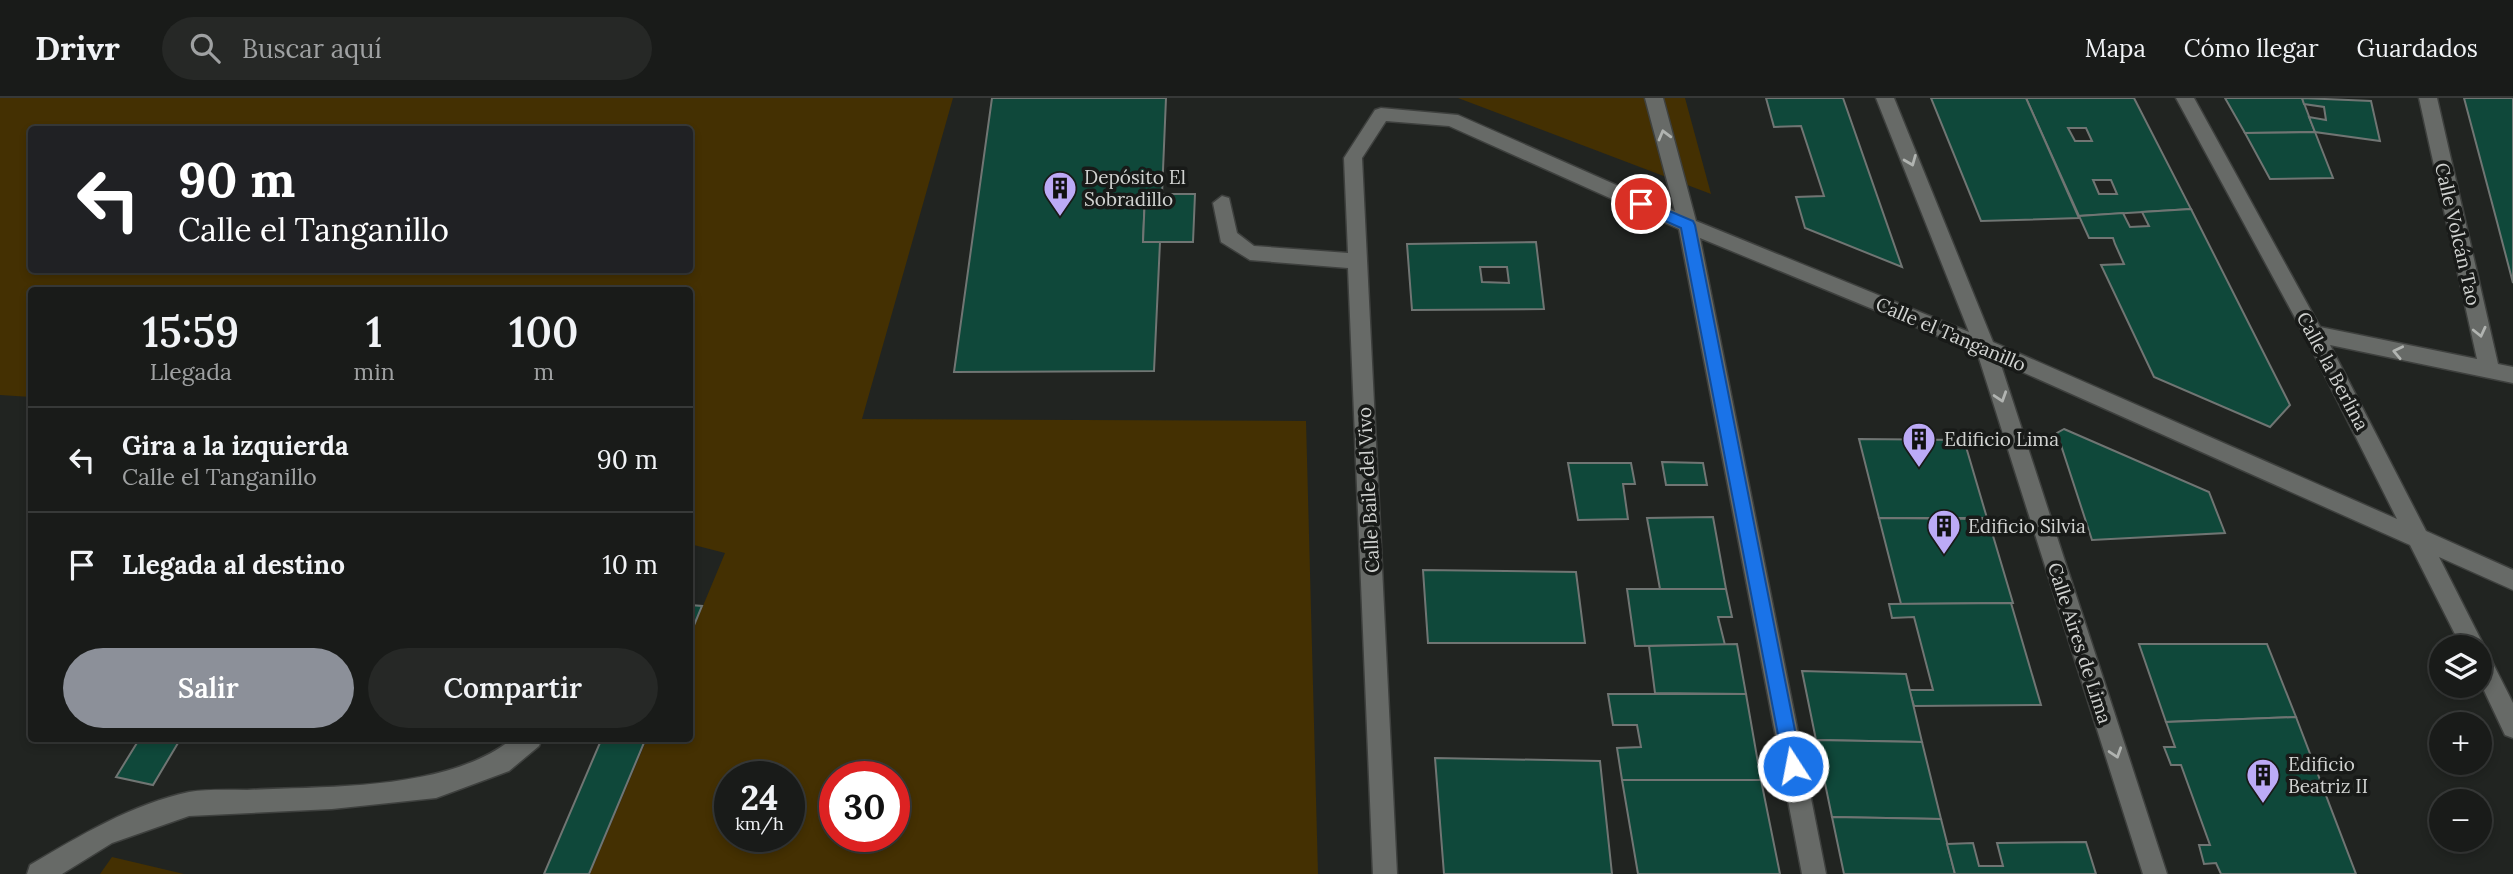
<!DOCTYPE html>
<html lang="es">
<head>
<meta charset="utf-8">
<style>
	:root { --surface:#191b19; --page:#262826; --text:#f1f3f6; --muted:#9fa1a2; --line:#373938; --accent:#8c9099 }
	body { margin:0; font-family:Lora,serif; background:var(--page); color:var(--text); height:100vh; display:flex; flex-direction:column; font-size:26px; white-space:nowrap }
	* { box-sizing:border-box; margin:0 }
	p { font-size:23px; color:var(--muted) }
	.icon { flex:none; width:38px; height:38px; fill:none; stroke:currentColor; stroke-width:2; stroke-linecap:round; stroke-linejoin:round }
	.map { position:relative; flex:1; overflow:hidden }
	.drawer { position:absolute; left:28px; top:189px; width:665px; height:455px; display:flex; flex-direction:column; background:var(--surface); border-radius:7px; box-shadow:0 4px 10px #0003,0 0 0 2px var(--line) }
	.drawer>* { flex:none }
	.hud { position:absolute; left:28px; top:28px; width:665px; height:147px; border-radius:7px; box-shadow:0 4px 10px #0003,0 0 0 2px var(--line); background:#202124; color:#fff; overflow:hidden }
	.fabs { position:absolute; left:2429px; top:537px; display:grid; gap:14px }
	.fabs a { display:grid; place-items:center; width:63px; height:63px; border-radius:50%; background:var(--surface); box-shadow:0 4px 10px #0003,0 0 0 2px var(--line); font-size:35px }
	.speed { position:absolute; left:714px; top:663px; display:flex; gap:14px; font-size:35px; font-weight:700; text-align:center }
	.speed>* { display:grid; place-content:center; width:91px; height:91px; border-radius:50%; background:var(--surface); box-shadow:0 4px 10px #0003,0 0 0 2px var(--line); line-height:1 }
	.speed small { font-size:18px; font-weight:400 }
	.speed .limit { border:10px solid #d22; background:#fff; color:#111 }
	.pin { position:absolute; display:grid; place-items:center; width:60px; height:60px; color:#fff; margin:-30px; border:4px solid #fff; border-radius:50%; box-shadow:0 2px 7px #0007 }
	.me { position:absolute; width:77px; margin:-38px; rotate:349deg; stroke-linejoin:round; filter:drop-shadow(0 0 5px #0008) }
	.turn { display:flex; align-items:center; gap:24px; height:147px; padding:0 35px; font-size:32px }
	.turn .icon { width:91px; height:91px; stroke-width:2.5 }
	.turn b { display:block; font-size:49px; line-height:60px }
	.eta { display:flex; justify-content:space-evenly; align-items:center; height:119px; text-align:center }
	.eta b { font-size:42px; font-weight:600; line-height:49px }
	.cta { display:flex; gap:14px; margin-top:auto; padding:14px 35px }
	.cta a { flex:1; height:80px; border-radius:42px; background:var(--accent); color:#fff; font-size:28px; font-weight:600; line-height:80px; text-align:center }
	.cta a+a { background:var(--page); color:var(--text) }
	ul { padding:0; list-style:none }
	li { display:flex; align-items:center; gap:21px; height:105px; padding:0 35px; border-top:2px solid var(--line) }
	li div { flex:1 }
	li b { display:block; font-size:26px }
	li em { font-style:normal }
	header { display:flex; align-items:center; gap:42px; box-sizing:border-box; height:98px; padding:0 35px; background:var(--surface); border-bottom:2px solid var(--line) }
	header strong { font-size:33px }
	nav { display:flex; gap:38px; margin-inline-start:auto; font-size:24px }
	.search { width:490px; height:63px; background:var(--page); display:flex; align-items:center; gap:18px; box-sizing:border-box; padding:0 24px; border-radius:38px; color:var(--muted); font-size:26px }
	.map>svg:first-child { display:block }
</style>
</head>
<body>
<header>
<strong>Drivr</strong>
<div class="search"><svg class="icon" aria-label="search" viewBox="0 0 24 24"><circle cx="10" cy="10" r="6"/><path d="M15 15l6 6"/></svg>Buscar aquí</div>
<nav><a>Mapa</a><a>Cómo llegar</a><a>Guardados</a></nav>
</header>
<div class="map">
<svg width="2513" height="776" viewBox="0 0 2513 776">
	<rect width="100%" height="100%" fill="#212421"/>
	<g fill="#443002" fill-rule="evenodd">
		<path d="M 0,0 L 953,0 L 862,321 L 1306,323 L 1318,776 L 590,776 L 647,641 L 690,640 L 690,539 L 725,455 L 690,446 L 690,192 L 32,192 L 31,299 L 0,297 ZM 32,32 L 690,32 L 690,172 L 32,172 ZM 730,679 L 789,679 L 789,738 L 730,738 ZM 835,679 L 894,679 L 894,738 L 835,738 Z"/>
		<path d="M 1458,0 L 1685,0 L 1711,96 Z"/>
		<path d="M 112,759 L 184,776 L 100,776 Z"/>
	</g>
	<g fill="#0f483a" stroke="#707573" stroke-width="2" fill-rule="evenodd">
		<path d="M 992,0 L 1166,0 L 1162,96 L 1145,96 L 1143,144 L 1160,144 L 1154,273 L 954,274 Z"/>
		<path d="M 1766,0 L 1843,0 L 1902,169 L 1805,130 L 1796,99 L 1824,98 L 1801,28 L 1774,29 Z"/>
		<path d="M 2026,0 L 2134,0 L 2191,111 L 2079,118 ZM 2068,30 L 2086,30 L 2092,43 L 2075,43 ZM 2093,82 L 2111,82 L 2117,96 L 2099,96 Z"/>
		<path d="M 2026,0 L 2079,120 L 1981,123 L 1931,0 Z"/>
		<path d="M 2225,0 L 2302,0 L 2315,34 L 2245,35 Z"/>
		<path d="M 2302,0 L 2371,3 L 2380,43 L 2315,34 L 2309,19 L 2326,22 L 2324,9 L 2304,6 Z"/>
		<path d="M 2464,0 L 2513,0 L 2513,185 L 2496,120 Z"/>
		<path d="M 2315,34 L 2333,80 L 2270,81 L 2245,35 Z"/>
		<path d="M 1145,96 L 1195,96 L 1193,144 L 1143,144 Z"/>
		<path d="M 2191,111 L 2290,307 L 2270,329 L 2154,279 L 2101,167 L 2124,166 L 2115,146 L 2113,140 L 2089,140 L 2079,118 L 2123,115 L 2130,129 L 2149,128 L 2142,114 Z"/>
		<path d="M 1536,144 L 1544,211 L 1412,212 L 1407,146 ZM 1480,169 L 1507,169 L 1509,185 L 1482,184 Z"/>
		<path d="M 2064,331 L 2209,394 L 2225,435 L 2092,442 L 2057,335 Z"/>
		<path d="M 1859,341 L 1964,342 L 1987,420 L 1879,420 Z"/>
		<path d="M 1662,364 L 1703,365 L 1707,387 L 1666,387 Z"/>
		<path d="M 1568,365 L 1631,365 L 1635,386 L 1623,386 L 1628,421 L 1578,422 Z"/>
		<path d="M 1713,419 L 1726,491 L 1660,491 L 1647,420 Z"/>
		<path d="M 1879,420 L 1988,421 L 2013,505 L 1901,506 Z"/>
		<path d="M 1423,472 L 1576,474 L 1585,545 L 1428,545 Z"/>
		<path d="M 1627,491 L 1726,491 L 1732,519 L 1718,519 L 1725,547 L 1635,548 Z"/>
		<path d="M 2011,505 L 2041,607 L 1914,608 L 1909,592 L 1933,592 L 1914,519 L 1892,520 L 1889,506 Z"/>
		<path d="M 690,507 L 702,508 L 690,537 Z"/>
		<path d="M 1737,546 L 1746,596 L 1655,595 L 1649,548 Z"/>
		<path d="M 2139,546 L 2267,546 L 2296,619 L 2166,624 Z"/>
		<path d="M 1802,573 L 1906,576 L 1922,644 L 1816,642 Z"/>
		<path d="M 1608,596 L 1746,596 L 1761,682 L 1622,682 L 1617,650 L 1641,649 L 1637,627 L 1613,627 Z"/>
		<path d="M 2296,619 L 2356,776 L 2221,776 L 2216,765 L 2204,766 L 2199,747 L 2210,747 L 2181,667 L 2171,667 L 2164,649 L 2175,649 L 2166,624 Z"/>
		<path d="M 140,640 L 181,640 L 153,687 L 116,679 Z"/>
		<path d="M 602,640 L 646,640 L 589,776 L 544,776 Z"/>
		<path d="M 1816,642 L 1922,644 L 1941,721 L 1832,719 Z"/>
		<path d="M 1435,660 L 1600,663 L 1612,776 L 1444,776 Z"/>
		<path d="M 1622,682 L 1761,682 L 1780,776 L 1638,776 Z"/>
		<path d="M 1832,719 L 1941,721 L 1955,776 L 1844,776 Z"/>
		<path d="M 2086,744 L 2096,776 L 1955,776 L 1947,746 L 1973,745 L 1979,768 L 2003,768 L 1997,745 Z"/>
	</g>
	<g fill="none" stroke-linecap="round" stroke-linejoin="round">
		<defs>
			<g id="minor">
				<path d="M 1645,0 L 1663,0 L 1696,123 L 1969,234 L 1876,0 L 1894,0 L 1993,244 L 2397,421 L 2306,240 L 2176,0 L 2194,0 L 2320,229 L 2477,261 L 2419,0 L 2437,0 L 2498,266 L 2513,269 L 2513,285 L 2330,247 L 2426,433 L 2513,472 L 2513,492 L 2439,459 L 2513,605 L 2513,640 L 2505,637 L 2480,584 L 2480,550 L 2462,550 L 2410,447 L 2000,264 L 2167,776 L 2143,776 L 1977,254 L 1700,140 L 1826,776 L 1802,776 L 1679,131 L 1449,28 L 1386,23 L 1362,60 L 1397,776 L 1373,776 L 1348,170 L 1250,162 L 1221,144 L 1213,105 L 1222,98 L 1229,100 L 1237,135 L 1254,148 L 1348,155 L 1344,60 L 1375,12 L 1381,10 L 1458,17 L 1675,113 Z"/>
				<path d="M 513,640 L 542,640 L 539,648 L 509,673 L 436,700 L 332,711 L 189,718 L 112,745 L 62,776 L 27,776 L 30,767 C 79,738 132,706 189,694 C 207,691 228,692 247,692 C 327,688 449,693 513,640 Z"/>
			</g>
		</defs>
		<use href="#minor" stroke="#3e403e" stroke-width="3"/>
		<use href="#minor" fill="#676a67" fill-rule="evenodd"/>
	</g>
	<defs><path id="oneway-chevron" d="M-2-3.5L2.5 0L-2 3.5" fill="none" stroke-width="1.6" stroke-linecap="round" stroke-linejoin="round" transform="scale(1.75)"/></defs>
	<g stroke="#b1b4b1">
		<use href="#oneway-chevron" transform="translate(1664 37) rotate(-105)"/>
		<use href="#oneway-chevron" transform="translate(1911 63) rotate(68)"/>
		<use href="#oneway-chevron" transform="translate(2480 234) rotate(77)"/>
		<use href="#oneway-chevron" transform="translate(2398 254) rotate(-168)"/>
		<use href="#oneway-chevron" transform="translate(2001 299) rotate(72)"/>
		<use href="#oneway-chevron" transform="translate(2116 655) rotate(72)"/>
	</g>
	<path fill="#1a73e8" stroke="#114b97" stroke-width="2" d="M 1641,101 L 1693,123 L 1695,127 L 1802,668 L 1799,674 L 1793,676 L 1787,674 L 1784,668 L 1681,130 L 1636,110 L 1634,106 Z"/>
	<defs>
		<symbol id="building-pin" viewBox="-11 -11 22 30"><path d="M0 17L-7.5 6A9.5 9.5 0 1 1 7.5 6Z" fill="#bcaaf6" stroke="#181a18"/><path d="M-4-6H4V6H1V3H-1V6H-4ZM-2.5-4.3h1.7v1.8h-1.7ZM.8-4.3h1.7v1.8H.8ZM-2.5-1h1.7V.8h-1.7ZM.8-1h1.7V.8H.8Z" fill="#111"/></symbol>
	</defs>
	<g fill-rule="evenodd">
		<use href="#building-pin" x="1041" y="71" width="38" height="52"/>
		<use href="#building-pin" x="1900" y="322" width="38" height="52"/>
		<use href="#building-pin" x="1925" y="409" width="38" height="52"/>
		<use href="#building-pin" x="2244" y="658" width="38" height="52"/>
	</g>
	<g text-anchor="middle" dominant-baseline="central" stroke-width="7" stroke-linejoin="round" paint-order="stroke">
		<g font-size="19" fill="#d1d3d1" stroke="#181a18" text-anchor="start">
			<text x="1084" y="79">Depósito El<tspan x="1084" dy="22">Sobradillo</tspan></text>
			<text x="1944" y="341">Edificio Lima</text>
			<text x="1968" y="428">Edificio Silvia</text>
			<text x="2288" y="666">Edificio<tspan x="2288" dy="22">Beatriz II</tspan></text>
		</g>
		<g font-size="19" fill="#d1d3d1" stroke="#181a18">
			<text transform="translate(2458 136) rotate(77)">Calle Volcán Tao</text>
			<text transform="translate(1951 236) rotate(23)">Calle el Tanganillo</text>
			<text transform="translate(2333 273) rotate(62)">Calle la Berlina</text>
			<text transform="translate(1368 392) rotate(-93)">Calle Baile del Vivo</text>
			<text transform="translate(2080 545) rotate(72)">Calle Aires de Lima</text>
		</g>
	</g>
</svg>
<div class="fabs">
<a><svg class="icon" aria-label="layers" viewBox="0 0 24 24"><path d="M12 4l9 5-9 5-9-5zM3 14l9 5 9-5"/></svg></a>
<a>+</a>
<a>−</a>
</div>
<div class="speed"><div>24<small>km/h</small></div><div class="limit">30</div></div>
<div class="pin" style="left:1641px;top:106px;background:#d93025"><svg class="icon" aria-label="arrive" viewBox="0 0 24 24"><path d="M6 21V4h12l-3 4 3 4H6"/></svg></div>
<svg class="me" style="left:1793px;top:668px" viewBox="-20 -20 40 40"><circle r="17" fill="#1a73e8" stroke="#fff" stroke-width="3"/><path d="M0-11L8 9 0 5-8 9z" fill="#fff"/></svg>
<div class="hud">
<div class="turn"><svg class="icon" aria-label="left" viewBox="0 0 24 24"><path d="M17 20v-9H6M10 6l-5 5 5 5"/></svg><div><b>90 m</b>Calle el Tanganillo</div></div>
</div>
<section class="drawer">
<div class="eta">
<div><b>15:59</b><p>Llegada</p></div>
<div><b>1</b><p>min</p></div>
<div><b>100</b><p>m</p></div>
</div>
<ul>
<li><svg class="icon" aria-label="left" viewBox="0 0 24 24"><path d="M17 20v-9H6M10 6l-5 5 5 5"/></svg><div><b>Gira a la izquierda</b><p>Calle el Tanganillo</p></div><em>90 m</em></li>
<li><svg class="icon" aria-label="arrive" viewBox="0 0 24 24"><path d="M6 21V4h12l-3 4 3 4H6"/></svg><div><b>Llegada al destino</b></div><em>10 m</em></li>
</ul>
<div class="cta"><a>Salir</a><a>Compartir</a></div>
</section>
</div>
</body>
</html>
